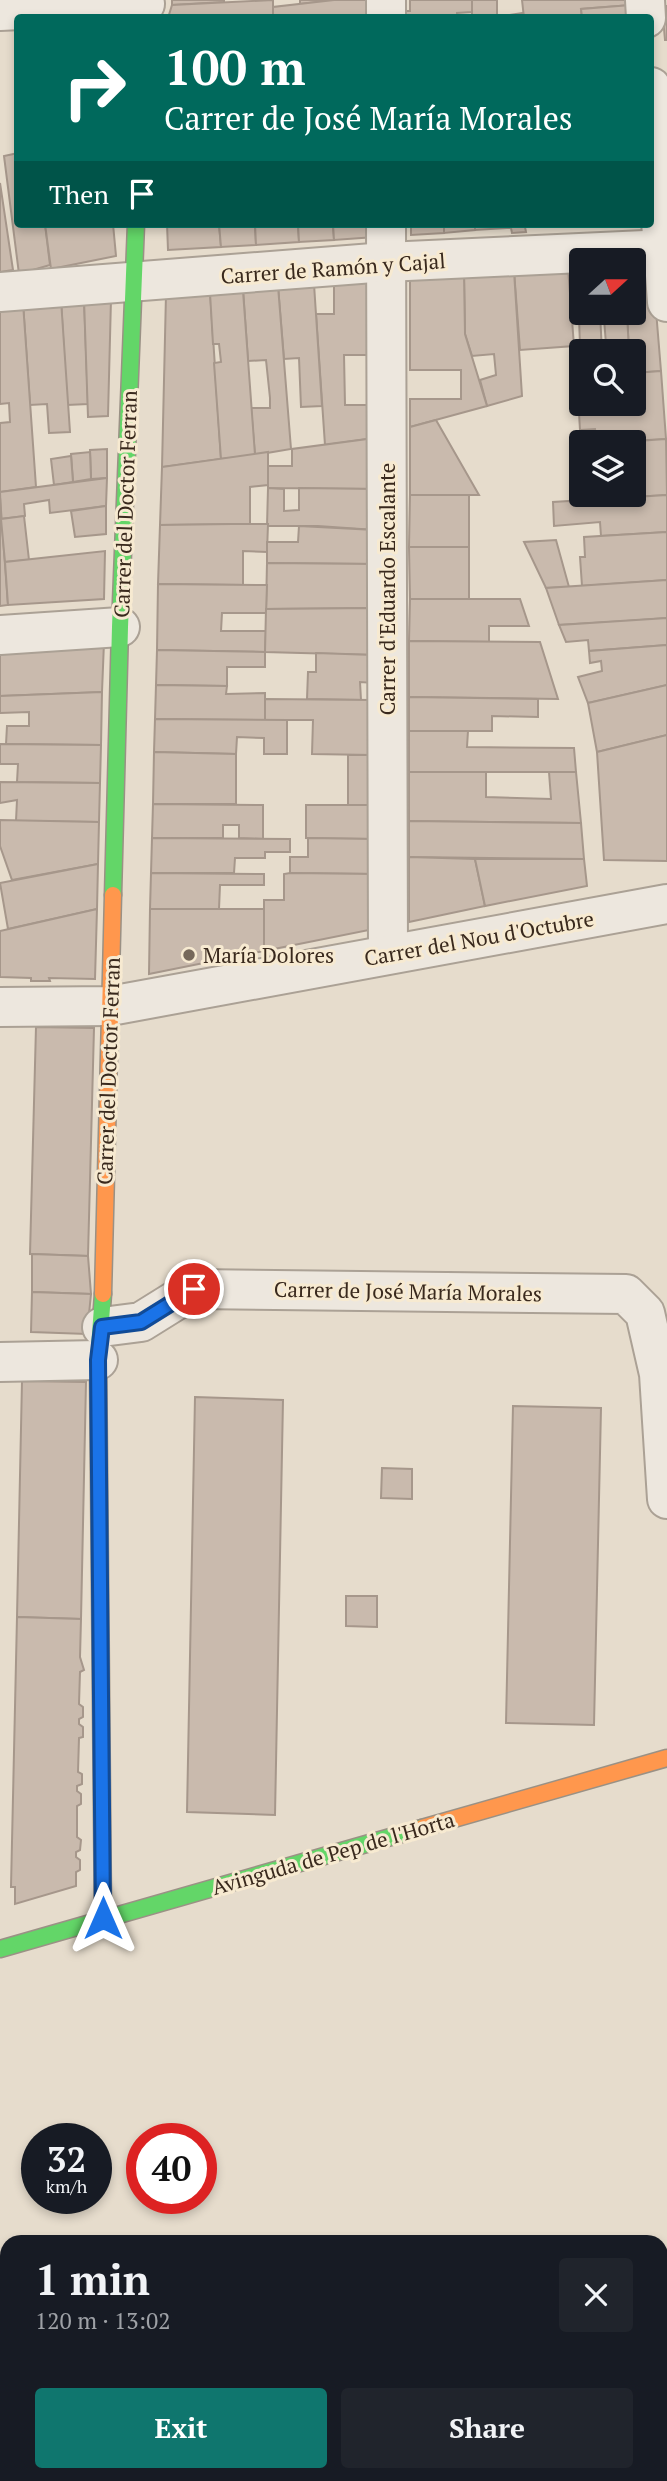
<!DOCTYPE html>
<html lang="en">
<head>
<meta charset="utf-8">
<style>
	:root { --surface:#171b24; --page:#20242c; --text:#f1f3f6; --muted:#9ea1a6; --accent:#0f766e }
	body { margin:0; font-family:"PT Serif",serif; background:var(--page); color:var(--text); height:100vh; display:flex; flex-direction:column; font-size:26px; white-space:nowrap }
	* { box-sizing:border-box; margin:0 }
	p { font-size:23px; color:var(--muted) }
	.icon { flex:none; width:38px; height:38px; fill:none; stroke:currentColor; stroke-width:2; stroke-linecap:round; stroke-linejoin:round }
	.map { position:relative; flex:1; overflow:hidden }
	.sheet { position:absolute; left:0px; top:2235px; width:668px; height:247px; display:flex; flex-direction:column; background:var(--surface); border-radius:21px 21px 0 0; box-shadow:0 4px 10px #0003 }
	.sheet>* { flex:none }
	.guide { position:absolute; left:14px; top:14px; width:640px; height:214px; border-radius:7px; box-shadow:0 4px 10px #0003; background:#00695c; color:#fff; overflow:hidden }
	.needle { width:46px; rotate:69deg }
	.buttons { position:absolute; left:569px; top:248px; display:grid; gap:14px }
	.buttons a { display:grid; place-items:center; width:77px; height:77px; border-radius:7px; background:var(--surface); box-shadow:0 4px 10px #0003; font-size:35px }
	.speed { position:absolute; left:21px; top:2123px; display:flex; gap:14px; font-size:35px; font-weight:700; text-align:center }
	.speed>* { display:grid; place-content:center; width:91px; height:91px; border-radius:50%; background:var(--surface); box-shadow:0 4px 10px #0003; line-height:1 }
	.speed small { font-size:18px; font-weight:400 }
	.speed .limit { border:10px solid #d22; background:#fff; color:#111 }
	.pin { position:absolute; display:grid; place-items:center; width:60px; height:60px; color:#fff; margin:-30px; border:4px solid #fff; border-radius:50%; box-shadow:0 2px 7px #0007 }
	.me { position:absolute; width:77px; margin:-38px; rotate:0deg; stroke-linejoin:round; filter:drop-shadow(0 0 5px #0008) }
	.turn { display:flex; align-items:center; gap:24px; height:147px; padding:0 35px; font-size:32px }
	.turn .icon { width:91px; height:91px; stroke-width:2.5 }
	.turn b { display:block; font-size:49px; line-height:60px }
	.then { display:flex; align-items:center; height:66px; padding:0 35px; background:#0003; gap:14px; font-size:26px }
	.round { display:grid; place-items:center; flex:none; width:74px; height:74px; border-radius:7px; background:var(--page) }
	.summary { display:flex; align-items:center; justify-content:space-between; height:119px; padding:0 35px }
	h1 { font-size:42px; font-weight:700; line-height:52px }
	.button { display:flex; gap:14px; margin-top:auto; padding:14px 35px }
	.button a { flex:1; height:80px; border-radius:7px; background:var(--accent); color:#fff; font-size:28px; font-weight:700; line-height:80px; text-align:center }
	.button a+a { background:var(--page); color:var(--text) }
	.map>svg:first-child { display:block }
</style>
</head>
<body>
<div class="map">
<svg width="667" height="2481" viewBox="0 0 667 2481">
	<rect width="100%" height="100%" fill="#e6dccc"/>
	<g fill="#c9baad" stroke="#a6978b" stroke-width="2">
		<path d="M 172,0 L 224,0 L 224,2 L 172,5 Z"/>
		<path d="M 273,0 L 273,18 L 168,18 L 172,5 Z"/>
		<path d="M 300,0 L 334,0 L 300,4 Z"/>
		<path d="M 334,0 L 375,0 L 375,18 L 273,18 L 273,7 Z"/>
		<path d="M 410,0 L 472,0 L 472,12 L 457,13 L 457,18 L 405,18 L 406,11 L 410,11 Z"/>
		<path d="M 472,0 L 497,0 L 497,17 L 472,18 Z"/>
		<path d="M 522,0 L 631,0 L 631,5 L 581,9 L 582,17 L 524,18 Z"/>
		<path d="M 631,5 L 632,17 L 577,18 L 582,17 L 581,9 Z"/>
		<path d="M 662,6 L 667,6 L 667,40 L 665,40 Z"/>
		<path d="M 523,13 L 524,18 L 497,18 L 497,17 Z"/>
		<path d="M 18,153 L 18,224 L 45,224 L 50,265 L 19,274 L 4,156 Z"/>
		<path d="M 0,183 L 13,270 L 0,272 Z"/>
		<path d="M 45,224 L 113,224 L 116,256 L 51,269 Z"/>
		<path d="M 167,224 L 219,224 L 221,247 L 168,250 Z"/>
		<path d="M 219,224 L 255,224 L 256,245 L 221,247 Z"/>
		<path d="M 255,224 L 298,224 L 299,242 L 256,245 Z"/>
		<path d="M 298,224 L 333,224 L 334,240 L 299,242 Z"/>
		<path d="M 333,224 L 375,224 L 375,237 L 334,240 Z"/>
		<path d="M 411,224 L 444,224 L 444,233 L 411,235 Z"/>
		<path d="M 444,224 L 475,224 L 475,230 L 444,233 Z"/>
		<path d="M 475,224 L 506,224 L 506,228 L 475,230 Z"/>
		<path d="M 506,224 L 538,224 L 538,226 L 525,227 L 526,232 L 512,233 L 511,228 L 506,228 Z"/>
		<path d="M 652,262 L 661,371 L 634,373 L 634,352 L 629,352 L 627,313 L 634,313 L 634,263 Z"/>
		<path d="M 581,266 L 581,313 L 600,313 L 602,352 L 581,352 L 581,376 L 576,377 L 574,346 L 580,345 L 579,318 L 572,319 L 568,267 Z"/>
		<path d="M 568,267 L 574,346 L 520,350 L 514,271 Z"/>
		<path d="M 514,271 L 522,396 L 487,406 L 480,380 L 496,375 L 494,354 L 472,356 L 465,334 L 464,274 Z"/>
		<path d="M 464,274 L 465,334 L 487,406 L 410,427 L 410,399 L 461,399 L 461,370 L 410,370 L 410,277 Z"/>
		<path d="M 375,280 L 375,355 L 344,355 L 345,405 L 375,405 L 375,438 L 325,445 L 316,314 L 334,314 L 334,283 Z"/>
		<path d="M 314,284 L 322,406 L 301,407 L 299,358 L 284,359 L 278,286 Z"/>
		<path d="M 278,286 L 291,449 L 255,455 L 251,408 L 270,408 L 270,398 L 266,360 L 248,361 L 243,289 Z"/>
		<path d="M 210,291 L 221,459 L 162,467 L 166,294 Z"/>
		<path d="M 243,291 L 255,455 L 221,459 L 214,363 L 221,362 L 219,344 L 213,344 L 210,293 Z"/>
		<path d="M 84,299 L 88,404 L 67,405 L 61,300 Z"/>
		<path d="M 84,299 L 111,299 L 108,416 L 88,417 Z"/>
		<path d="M 61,300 L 70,432 L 49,433 L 47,404 L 30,405 L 23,303 Z"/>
		<path d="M 23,303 L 36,487 L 0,492 L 0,423 L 10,422 L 9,403 L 0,404 L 0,304 Z"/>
		<path d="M 600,313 L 627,313 L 629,352 L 602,352 L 602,344 L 606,344 L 604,319 L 600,319 Z"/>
		<path d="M 661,371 L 666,439 L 596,443 L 595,429 L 580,430 L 579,413 L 594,412 L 594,404 L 634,404 L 634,373 Z"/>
		<path d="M 436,420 L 479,495 L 410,495 L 410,427 Z"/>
		<path d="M 375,438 L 375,489 L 268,488 L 268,466 L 292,466 L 292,449 Z"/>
		<path d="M 666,439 L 667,495 L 600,499 L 600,495 L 634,495 L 634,443 L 608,443 Z"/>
		<path d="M 107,449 L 107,478 L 91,479 L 90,450 Z"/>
		<path d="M 90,452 L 91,479 L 73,482 L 71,454 Z"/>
		<path d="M 268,452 L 268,485 L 250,487 L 250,524 L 160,525 L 162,467 Z"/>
		<path d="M 71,456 L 73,482 L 54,485 L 51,459 Z"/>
		<path d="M 107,478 L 106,506 L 50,513 L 49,500 L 24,504 L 25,516 L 1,519 L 0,492 Z"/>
		<path d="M 268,488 L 284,489 L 284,511 L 299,510 L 299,488 L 375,489 L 375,530 L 318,526 L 267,526 Z"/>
		<path d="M 410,495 L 469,495 L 469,547 L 409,547 Z"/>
		<path d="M 667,495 L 667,532 L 601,536 L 600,522 L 554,526 L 553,502 Z"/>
		<path d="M 0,497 L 8,605 L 0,606 Z"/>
		<path d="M 106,506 L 106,534 L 75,537 L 71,511 Z"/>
		<path d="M 24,516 L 29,560 L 5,562 L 1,519 Z"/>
		<path d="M 232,524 L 268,524 L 267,552 L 243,551 L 243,585 L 158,584 L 160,525 Z"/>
		<path d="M 299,526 L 375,530 L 374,564 L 267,563 L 267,542 L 298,542 Z"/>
		<path d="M 667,532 L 667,580 L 582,586 L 580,557 L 585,557 L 584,537 Z"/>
		<path d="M 556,540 L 569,587 L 546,588 L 524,542 Z"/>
		<path d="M 409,547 L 469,547 L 469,599 L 410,599 Z"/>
		<path d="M 105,551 L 104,599 L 8,605 L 5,562 Z"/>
		<path d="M 267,563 L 374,564 L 375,608 L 266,609 Z"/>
		<path d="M 667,580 L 667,618 L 626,621 L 559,625 L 546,588 Z"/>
		<path d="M 158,584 L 267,585 L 266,613 L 222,613 L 221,631 L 266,631 L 265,652 L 157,650 Z"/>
		<path d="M 410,599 L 520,599 L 529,626 L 489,626 L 489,642 L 409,641 Z"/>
		<path d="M 375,608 L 374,655 L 265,652 L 266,609 Z"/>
		<path d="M 667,618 L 667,645 L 589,651 L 588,640 L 566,642 L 559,625 Z"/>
		<path d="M 409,641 L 540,642 L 558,699 L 409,697 Z"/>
		<path d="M 104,642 L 102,692 L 0,696 L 0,648 Z"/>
		<path d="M 667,645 L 667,685 L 588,703 L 578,677 L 602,671 L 601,661 L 590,663 L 589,651 Z"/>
		<path d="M 157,650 L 265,652 L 265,667 L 227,667 L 227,686 L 156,685 Z"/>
		<path d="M 316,653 L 374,655 L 374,683 L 360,682 L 361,700 L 307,699 L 308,672 L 316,672 Z"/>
		<path d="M 156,685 L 227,686 L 226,694 L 265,693 L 265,720 L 155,719 Z"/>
		<path d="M 667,685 L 667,735 L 597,752 L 588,703 Z"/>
		<path d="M 102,692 L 101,745 L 6,744 L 7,726 L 29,726 L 29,712 L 0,713 L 0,696 Z"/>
		<path d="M 409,697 L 538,699 L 538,717 L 492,716 L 492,731 L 409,731 Z"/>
		<path d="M 265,699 L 373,700 L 372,755 L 312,754 L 313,720 L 265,720 Z"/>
		<path d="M 155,719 L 287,720 L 287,754 L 264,754 L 264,738 L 237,737 L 236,754 L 154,752 Z"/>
		<path d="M 409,731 L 468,731 L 467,747 L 574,748 L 576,772 L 409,772 Z"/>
		<path d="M 667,735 L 667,861 L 604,860 L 597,752 Z"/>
		<path d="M 0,744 L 101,745 L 100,783 L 17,782 L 18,764 L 0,764 Z"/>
		<path d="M 154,752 L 236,754 L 236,804 L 153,804 Z"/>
		<path d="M 348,755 L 372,755 L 373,805 L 348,805 Z"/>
		<path d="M 409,772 L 486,772 L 486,797 L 551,799 L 549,772 L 576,772 L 581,823 L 409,821 Z"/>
		<path d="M 0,782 L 100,783 L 99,822 L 16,821 L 17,800 L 0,803 Z"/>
		<path d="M 153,804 L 263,805 L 263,839 L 239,838 L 239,825 L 223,825 L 223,838 L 152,838 Z"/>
		<path d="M 306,805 L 373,805 L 373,839 L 306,838 Z"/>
		<path d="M 0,820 L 99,822 L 98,864 L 12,880 L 0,846 Z"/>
		<path d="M 409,821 L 581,823 L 584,859 L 409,857 Z"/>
		<path d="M 152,838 L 290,839 L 290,852 L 265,852 L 265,858 L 235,858 L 234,873 L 151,873 Z"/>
		<path d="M 308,838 L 373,839 L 374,874 L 290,873 L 290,857 L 308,857 Z"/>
		<path d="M 409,857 L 475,859 L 485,906 L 409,922 Z"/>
		<path d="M 475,859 L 584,859 L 587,886 L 485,906 Z"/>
		<path d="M 98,864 L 97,909 L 8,929 L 0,883 Z"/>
		<path d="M 151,873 L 264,874 L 264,885 L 220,885 L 219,909 L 150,909 Z"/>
		<path d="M 290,873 L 374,874 L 374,929 L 264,951 L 264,900 L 284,900 L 284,874 Z"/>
		<path d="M 97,909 L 95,979 L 49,978 L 50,981 L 31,981 L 31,978 L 0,977 L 0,931 Z"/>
		<path d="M 150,909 L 264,909 L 264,951 L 149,974 Z"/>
		<path d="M 36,1027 L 94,1028 L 88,1256 L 30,1254 Z"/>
		<path d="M 32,1254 L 88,1256 L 91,1294 L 32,1292 Z"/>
		<path d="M 32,1292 L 91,1294 L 87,1334 L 31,1332 Z"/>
		<path d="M 22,1381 L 86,1382 L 81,1619 L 17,1617 Z"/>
		<path d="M 195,1397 L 283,1400 L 275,1815 L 187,1812 Z"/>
		<path d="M 513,1406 L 601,1408 L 594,1725 L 506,1723 Z"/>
		<path d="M 382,1468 L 412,1469 L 412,1499 L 381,1498 Z"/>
		<path d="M 346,1596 L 377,1596 L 377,1627 L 346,1626 Z"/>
		<path d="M 17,1617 L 81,1619 L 80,1657 L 84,1670 L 80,1672 L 79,1704 L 83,1707 L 83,1717 L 79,1719 L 79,1724 L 83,1727 L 83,1737 L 79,1738 L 78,1772 L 82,1774 L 82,1784 L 77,1786 L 77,1791 L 81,1794 L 81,1804 L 77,1806 L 77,1837 L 81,1840 L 80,1850 L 76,1852 L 76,1857 L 80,1860 L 80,1870 L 76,1872 L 76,1886 L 15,1904 L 15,1887 L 11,1887 Z"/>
	</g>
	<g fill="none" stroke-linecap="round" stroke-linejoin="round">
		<defs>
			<g id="street">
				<path d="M 645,0 L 646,18"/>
				<path d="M 0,11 L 145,4"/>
				<path d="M 386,18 L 386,0"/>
				<path d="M 651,87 L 667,302"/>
				<path d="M 386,224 L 388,954"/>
				<path d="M 0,292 L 386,262 L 667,249"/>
				<path d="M 0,635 L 120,627"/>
				<path d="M 0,1007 L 110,1006 L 667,904"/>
				<path d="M 102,1327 L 141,1322 L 194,1289 L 626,1294 L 645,1313 L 659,1374 L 667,1499"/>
				<path d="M 0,1362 L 98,1360"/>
			</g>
			<g id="fast">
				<path d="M 113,895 L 120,627 L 136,224"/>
				<path d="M 103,1294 L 98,1360 L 103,1918"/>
				<path d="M 0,1949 L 422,1828"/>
			</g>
			<g id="slow">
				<path d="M 103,1294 L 113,895"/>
				<path d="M 422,1828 L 667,1758"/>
			</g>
		</defs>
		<use href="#street" stroke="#aba195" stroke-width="42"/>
		<use href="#fast" stroke="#9a9185" stroke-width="19"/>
		<use href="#slow" stroke="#9a9185" stroke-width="19"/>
		<use href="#street" stroke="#ede7de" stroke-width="38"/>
		<use href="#fast" stroke="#63d668" stroke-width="16"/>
		<use href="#slow" stroke="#ff974d" stroke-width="16"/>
	</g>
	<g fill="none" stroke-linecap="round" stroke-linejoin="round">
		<defs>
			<path id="route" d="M 103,1918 L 98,1360 L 102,1327 L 141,1322 L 194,1289"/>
		</defs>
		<use href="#route" stroke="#114b97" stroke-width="18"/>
		<use href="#route" stroke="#1a73e8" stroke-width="12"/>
	</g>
	<circle fill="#76685a" stroke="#f7ead1" stroke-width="2.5" cx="189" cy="955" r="7"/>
	<g text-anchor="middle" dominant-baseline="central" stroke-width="6" stroke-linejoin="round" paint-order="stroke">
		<g font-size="21" fill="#39291d" stroke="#f7ead1">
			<text transform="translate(333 268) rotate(-4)">Carrer de Ramón y Cajal</text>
			<text transform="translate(125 504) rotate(-88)">Carrer del Doctor Ferran</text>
			<text transform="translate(387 589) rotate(-90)">Carrer d'Eduardo Escalante</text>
			<text transform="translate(479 938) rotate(-10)">Carrer del Nou d'Octubre</text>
			<text transform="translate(108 1071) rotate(-88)">Carrer del Doctor Ferran</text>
			<text transform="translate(408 1291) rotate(1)">Carrer de José María Morales</text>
			<text transform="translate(333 1853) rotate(-16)">Avinguda de Pep de l'Horta</text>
		</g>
		<g font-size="21" fill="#39291d" stroke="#f7ead1" text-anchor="start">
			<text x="203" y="955">María Dolores</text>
		</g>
	</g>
</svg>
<div class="buttons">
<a><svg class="needle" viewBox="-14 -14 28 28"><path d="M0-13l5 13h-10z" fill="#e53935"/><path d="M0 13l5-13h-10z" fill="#9ea1a6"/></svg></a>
<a><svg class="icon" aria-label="search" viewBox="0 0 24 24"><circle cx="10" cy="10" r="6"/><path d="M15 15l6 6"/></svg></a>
<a><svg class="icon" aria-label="layers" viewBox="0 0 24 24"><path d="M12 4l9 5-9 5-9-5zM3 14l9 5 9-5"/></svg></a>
</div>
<div class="speed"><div>32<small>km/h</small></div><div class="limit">40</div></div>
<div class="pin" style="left:194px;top:1289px;background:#d93025"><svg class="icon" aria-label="arrive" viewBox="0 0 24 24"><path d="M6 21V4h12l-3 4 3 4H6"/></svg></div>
<svg class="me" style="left:103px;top:1918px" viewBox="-20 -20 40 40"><path d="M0-17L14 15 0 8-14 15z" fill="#1a73e8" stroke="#fff" stroke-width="4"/></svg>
<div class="guide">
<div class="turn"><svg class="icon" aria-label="right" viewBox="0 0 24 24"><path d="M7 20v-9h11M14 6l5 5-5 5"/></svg><div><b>100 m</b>Carrer de José María Morales</div></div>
<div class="then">Then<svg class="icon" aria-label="arrive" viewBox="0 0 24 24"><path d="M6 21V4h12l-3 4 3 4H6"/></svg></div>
</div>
<section class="sheet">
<div class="summary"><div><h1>1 min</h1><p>120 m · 13:02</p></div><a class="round"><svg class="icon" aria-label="close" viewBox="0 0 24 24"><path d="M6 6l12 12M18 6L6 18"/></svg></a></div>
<div class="button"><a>Exit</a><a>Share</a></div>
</section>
</div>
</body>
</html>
